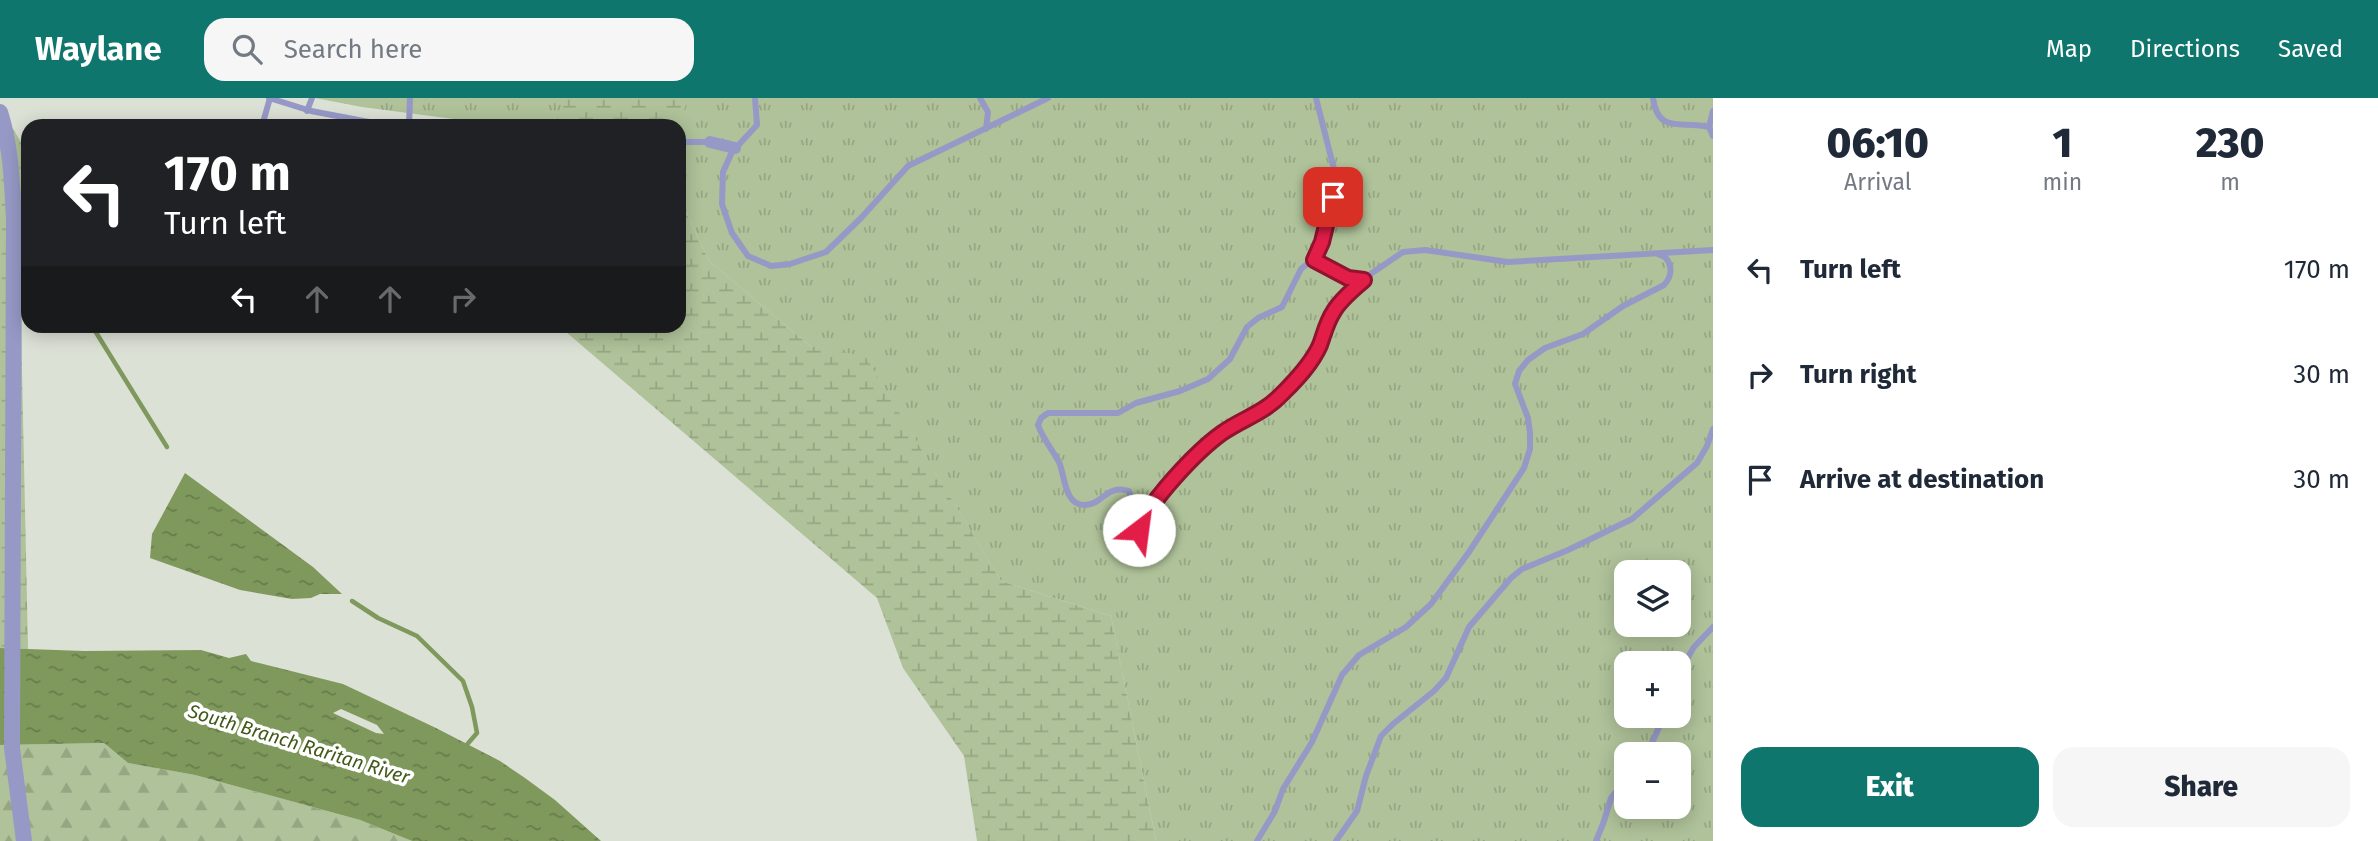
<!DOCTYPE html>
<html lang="en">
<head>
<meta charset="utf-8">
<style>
	:root { --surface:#fff; --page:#f6f6f7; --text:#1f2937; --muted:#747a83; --accent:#0f766e }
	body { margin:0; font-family:"Fira Sans",sans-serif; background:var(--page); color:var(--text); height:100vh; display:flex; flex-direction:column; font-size:26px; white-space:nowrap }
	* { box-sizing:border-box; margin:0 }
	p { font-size:23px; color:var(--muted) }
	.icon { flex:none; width:38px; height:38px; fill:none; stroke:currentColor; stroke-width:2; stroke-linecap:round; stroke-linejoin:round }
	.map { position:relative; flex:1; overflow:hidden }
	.panel { display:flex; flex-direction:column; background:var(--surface); width:665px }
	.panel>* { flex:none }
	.hud { position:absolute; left:21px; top:21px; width:665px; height:214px; border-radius:21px; box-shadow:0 4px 18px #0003; background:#202124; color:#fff; overflow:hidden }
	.controls { position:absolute; left:1614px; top:462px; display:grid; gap:14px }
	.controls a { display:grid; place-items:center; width:77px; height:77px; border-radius:14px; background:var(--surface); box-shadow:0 4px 18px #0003; font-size:35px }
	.pin { position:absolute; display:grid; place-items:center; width:60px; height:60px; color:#fff; margin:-30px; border-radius:14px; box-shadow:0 4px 10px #0006 }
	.me { position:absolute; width:77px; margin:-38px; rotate:30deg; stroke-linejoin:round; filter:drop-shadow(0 0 5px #0008) }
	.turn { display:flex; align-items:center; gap:24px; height:147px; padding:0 28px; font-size:32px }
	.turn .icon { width:91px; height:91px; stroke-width:2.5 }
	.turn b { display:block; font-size:49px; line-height:60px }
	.lanes { display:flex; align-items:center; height:66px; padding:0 28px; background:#0003; justify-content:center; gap:35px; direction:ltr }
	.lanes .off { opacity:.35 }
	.eta { display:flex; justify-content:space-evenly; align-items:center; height:119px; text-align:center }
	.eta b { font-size:42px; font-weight:800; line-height:49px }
	.button { display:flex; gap:14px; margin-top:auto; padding:14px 28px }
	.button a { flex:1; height:80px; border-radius:21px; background:var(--accent); color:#fff; font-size:28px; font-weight:800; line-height:80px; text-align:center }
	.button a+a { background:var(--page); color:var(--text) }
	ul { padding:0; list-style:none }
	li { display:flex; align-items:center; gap:21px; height:105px; padding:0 28px }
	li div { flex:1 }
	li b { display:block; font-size:26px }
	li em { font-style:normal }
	header { display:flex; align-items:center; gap:42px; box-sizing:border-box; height:98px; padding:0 35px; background:var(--accent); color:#fff }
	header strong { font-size:33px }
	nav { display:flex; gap:38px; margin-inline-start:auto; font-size:24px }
	.search { width:490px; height:63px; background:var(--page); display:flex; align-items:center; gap:18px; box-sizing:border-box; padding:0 24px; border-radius:21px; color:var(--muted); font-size:26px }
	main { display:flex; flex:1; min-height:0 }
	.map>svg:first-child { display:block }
</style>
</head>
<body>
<header>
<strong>Waylane</strong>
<div class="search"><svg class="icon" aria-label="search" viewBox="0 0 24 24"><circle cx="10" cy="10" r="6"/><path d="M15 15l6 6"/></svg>Search here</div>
<nav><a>Map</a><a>Directions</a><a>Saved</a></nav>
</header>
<main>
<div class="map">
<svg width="1713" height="743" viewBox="0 0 1713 743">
	<defs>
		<pattern id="grass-tufts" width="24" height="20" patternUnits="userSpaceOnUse" patternTransform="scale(1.75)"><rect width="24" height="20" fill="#afc299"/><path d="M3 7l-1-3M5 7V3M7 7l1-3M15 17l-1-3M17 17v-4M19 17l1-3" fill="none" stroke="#96a683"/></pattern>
		<pattern id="forest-firs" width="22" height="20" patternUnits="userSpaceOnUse" patternTransform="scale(1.75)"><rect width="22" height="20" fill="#afc299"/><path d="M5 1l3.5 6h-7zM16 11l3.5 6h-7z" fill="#96a683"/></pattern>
		<pattern id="wetland-marsh" width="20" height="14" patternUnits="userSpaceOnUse" patternTransform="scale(1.75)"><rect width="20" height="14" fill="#afc299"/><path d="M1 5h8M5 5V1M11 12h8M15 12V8" fill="none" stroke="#96a683"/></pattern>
		<pattern id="water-ripples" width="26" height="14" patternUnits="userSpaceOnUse" patternTransform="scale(1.75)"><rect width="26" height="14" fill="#7f995d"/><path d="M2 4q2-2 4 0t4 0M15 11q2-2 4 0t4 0" fill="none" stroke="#677c4b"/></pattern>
	</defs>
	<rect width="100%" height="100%" fill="#dce1d6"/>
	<path fill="url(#grass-tufts)" fill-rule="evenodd" d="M 315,0 L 1713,0 L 1713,743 L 1156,743 L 1111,518 L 1001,483 L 865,259 L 810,248 L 709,163 L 679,99 L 679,28 L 507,28 L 362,9 ZM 1626,474 L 1678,474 L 1678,527 L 1626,527 ZM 1626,565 L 1678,565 L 1678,618 L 1626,618 ZM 1626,656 L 1678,656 L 1678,709 L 1626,709 Z"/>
	<path fill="url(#forest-firs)" d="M 104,645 L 128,665 L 195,677 L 360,722 L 412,743 L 0,743 L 0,647 Z"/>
	<g fill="url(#wetland-marsh)">
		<path d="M 568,0 L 688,0 L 679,28 L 553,28 Z"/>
		<path d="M 0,9 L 28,56 L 28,167 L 20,179 L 28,551 L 0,550 Z"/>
		<path d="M 679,99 L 709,163 L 810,248 L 865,258 L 1001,483 L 1111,518 L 1156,743 L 977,743 L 964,658 L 903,570 L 877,500 L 559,228 L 679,228 Z"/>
	</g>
	<g fill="url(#water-ripples)" fill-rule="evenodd">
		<path d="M 185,375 L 313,469 L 342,496 L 320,496 L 311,500 L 292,501 L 240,492 L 150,460 L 152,436 Z"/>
		<path d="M 0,550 L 84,553 L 201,552 L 229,560 L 246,556 L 251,563 L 343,586 L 436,630 L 500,663 L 525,680 L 555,702 L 601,743 L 412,743 L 360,722 L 195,677 L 128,665 L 104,645 L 0,647 ZM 341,611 L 377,627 L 384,636 L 376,635 L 333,615 Z"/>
	</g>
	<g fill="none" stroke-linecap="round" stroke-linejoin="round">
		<g stroke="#7f995d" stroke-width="4.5">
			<path d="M 92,228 L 167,349"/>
			<path d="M 352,503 L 378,520 L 417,538 L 463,583 L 472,609 L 477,635 L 464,650"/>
		</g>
		<g stroke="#9699c6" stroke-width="6">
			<path d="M 269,0 L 311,13 L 390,28"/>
			<path d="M 755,0 L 757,27 L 732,54 L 723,74 L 722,106 L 732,135 L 748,158 L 771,168 L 790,166 L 826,154 L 861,120 L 908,68 L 1048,0"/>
			<path d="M 980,0 L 988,14 L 986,31"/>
			<path d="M 1316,0 L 1337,83 L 1318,157 L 1301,171 L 1282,209 L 1258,220 L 1247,229 L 1230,261 L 1208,281 L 1180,293 L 1136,305 L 1118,315 L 1048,315 L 1041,320 L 1038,327 C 1043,341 1052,351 1059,364 C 1065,377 1064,408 1085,407 C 1104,406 1106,386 1129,393 L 1132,404 C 1124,418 1101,451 1131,452 L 1142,423 L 1176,379 L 1223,334 L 1259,316 L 1285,293 L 1308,267 L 1319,248 L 1334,211 L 1372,175 L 1403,154 L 1425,152 L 1508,164 L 1713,152"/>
			<path d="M 1653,0 C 1658,37 1682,22 1709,29"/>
			<path d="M 307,13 L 312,0"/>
			<path d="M 1713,13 L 1709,29 L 1713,38"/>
			<path d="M 262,28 L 270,0"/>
			<path d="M 409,28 L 410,0"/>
			<path d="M 679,44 L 710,44"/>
			<path d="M 1314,162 L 1348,180 L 1364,182"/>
			<path d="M 1678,576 L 1694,549 L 1713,529"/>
			<path d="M 1647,656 L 1664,618"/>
			<path d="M 1257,743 L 1275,713 L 1283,691 L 1312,644 L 1342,577 L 1359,557 L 1406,529 L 1431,506 L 1469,454 L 1524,370 L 1530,351 L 1530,335 L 1528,320 L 1515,286 L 1519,273 L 1528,262 L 1545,250 L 1583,236 L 1623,208 L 1664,187 C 1672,178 1673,168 1665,159 L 1658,156"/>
			<path d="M 1336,743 L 1357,713 L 1366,678 L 1381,638 L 1393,626 L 1434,593 L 1446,580 L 1469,529 L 1511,480 L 1522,471 L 1568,452 L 1632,421 L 1697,365 L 1707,348 L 1713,331"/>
			<path d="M 1596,743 L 1603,726 L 1611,700 L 1626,681"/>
		</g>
		<path stroke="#9699c6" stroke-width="12" d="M 710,44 L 735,50"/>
		<path stroke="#9699c6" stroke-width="16" d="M 0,14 C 11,49 12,84 14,121 L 12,650 L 24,743"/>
	</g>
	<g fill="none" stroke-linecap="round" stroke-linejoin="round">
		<defs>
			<path id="route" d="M 1139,432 C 1148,404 1197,353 1222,335 C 1245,319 1262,317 1284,294 C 1298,280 1312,265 1320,247 C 1324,236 1327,223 1334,213 C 1341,201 1354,191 1364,182 L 1348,180 L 1314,162 L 1322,144 L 1333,99"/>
		</defs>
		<use href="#route" stroke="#92132f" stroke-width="18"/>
		<use href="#route" stroke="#e11d48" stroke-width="12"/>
	</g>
	<g text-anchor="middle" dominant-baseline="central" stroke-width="7" stroke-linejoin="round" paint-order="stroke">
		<g font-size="19" font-style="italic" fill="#415919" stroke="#fff">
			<text transform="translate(299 646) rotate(17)">South Branch Raritan River</text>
		</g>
	</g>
</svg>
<div class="controls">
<a><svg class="icon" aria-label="layers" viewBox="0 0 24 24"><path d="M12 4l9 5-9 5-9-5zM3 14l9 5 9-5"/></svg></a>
<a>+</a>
<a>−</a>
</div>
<div class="pin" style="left:1333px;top:99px;background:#d93025"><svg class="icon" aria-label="arrive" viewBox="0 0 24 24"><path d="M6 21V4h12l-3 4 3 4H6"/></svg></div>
<svg class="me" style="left:1139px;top:432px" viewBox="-20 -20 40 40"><circle r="19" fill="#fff"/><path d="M0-13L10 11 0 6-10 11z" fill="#e11d48"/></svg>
<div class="hud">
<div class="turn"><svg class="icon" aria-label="left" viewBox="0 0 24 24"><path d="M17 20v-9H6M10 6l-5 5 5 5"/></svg><div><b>170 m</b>Turn left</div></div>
<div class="lanes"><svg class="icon" aria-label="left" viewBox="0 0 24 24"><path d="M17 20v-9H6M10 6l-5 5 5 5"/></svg><svg class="icon off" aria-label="ahead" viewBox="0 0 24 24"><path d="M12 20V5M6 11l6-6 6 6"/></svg><svg class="icon off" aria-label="ahead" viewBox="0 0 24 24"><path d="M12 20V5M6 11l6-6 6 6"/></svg><svg class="icon off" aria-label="right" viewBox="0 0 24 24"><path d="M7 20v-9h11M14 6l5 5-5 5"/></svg></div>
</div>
</div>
<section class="panel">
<div class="eta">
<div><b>06:10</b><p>Arrival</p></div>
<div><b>1</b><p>min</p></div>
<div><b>230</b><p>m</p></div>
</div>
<ul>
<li><svg class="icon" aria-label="left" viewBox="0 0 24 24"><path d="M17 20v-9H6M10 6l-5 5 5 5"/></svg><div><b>Turn left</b></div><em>170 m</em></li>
<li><svg class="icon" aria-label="right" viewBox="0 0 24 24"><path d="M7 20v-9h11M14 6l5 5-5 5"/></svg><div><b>Turn right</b></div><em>30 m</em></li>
<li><svg class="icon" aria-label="arrive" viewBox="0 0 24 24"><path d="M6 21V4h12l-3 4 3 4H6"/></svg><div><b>Arrive at destination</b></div><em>30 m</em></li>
</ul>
<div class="button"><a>Exit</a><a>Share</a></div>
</section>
</main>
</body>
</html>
